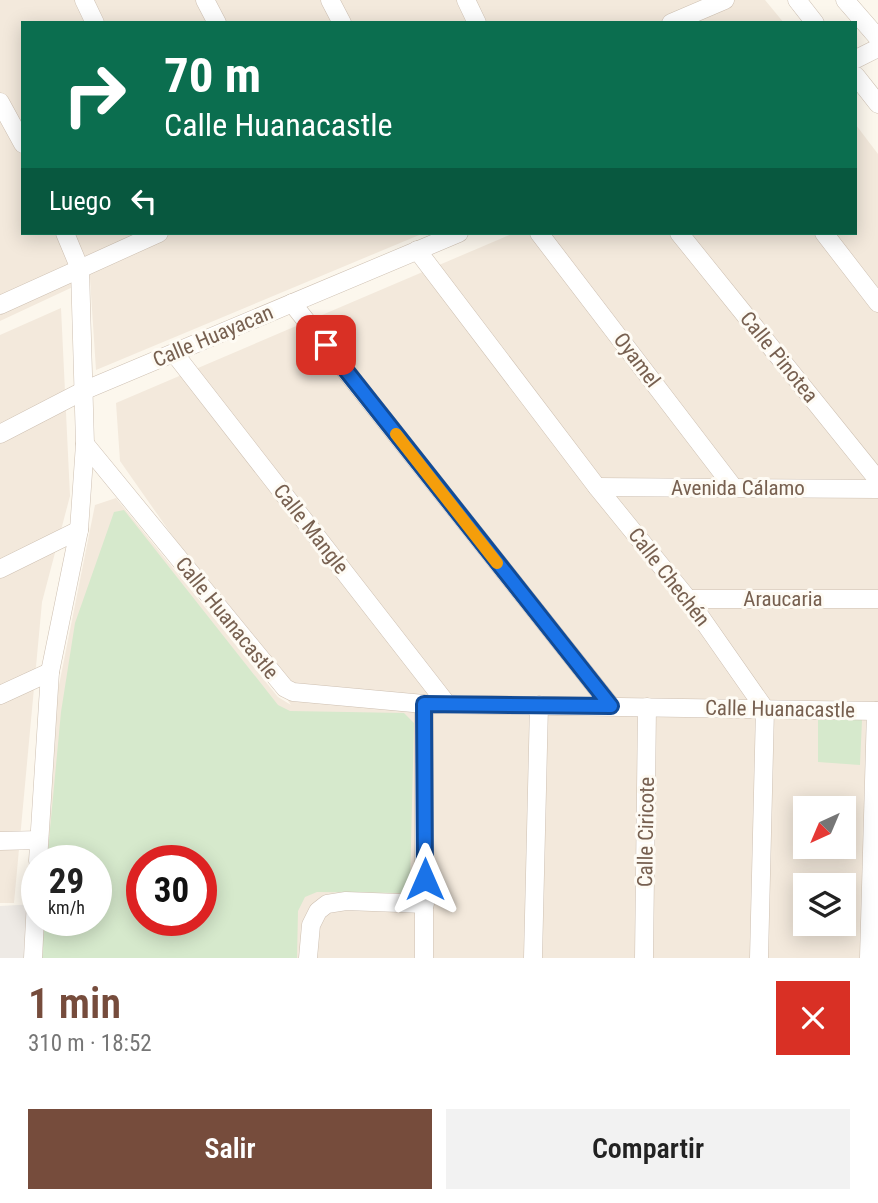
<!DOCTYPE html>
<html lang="es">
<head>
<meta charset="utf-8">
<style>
	:root { --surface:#fff; --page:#f2f2f2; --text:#222; --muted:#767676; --accent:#764c3c }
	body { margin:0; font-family:"Roboto Condensed",sans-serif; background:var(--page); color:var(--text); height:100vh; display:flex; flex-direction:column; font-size:26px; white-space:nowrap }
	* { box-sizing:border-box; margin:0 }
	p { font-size:23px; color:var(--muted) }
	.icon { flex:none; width:38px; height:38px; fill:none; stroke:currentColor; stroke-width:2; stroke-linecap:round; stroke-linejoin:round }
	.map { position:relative; height:958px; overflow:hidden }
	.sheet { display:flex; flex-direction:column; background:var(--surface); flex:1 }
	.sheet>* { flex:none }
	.hud { position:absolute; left:21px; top:21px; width:836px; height:214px; border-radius:0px; box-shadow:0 4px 18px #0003; background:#0b6e4f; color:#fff; overflow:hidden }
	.needle { width:46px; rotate:224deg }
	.tools { position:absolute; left:793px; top:796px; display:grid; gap:14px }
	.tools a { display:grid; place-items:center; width:63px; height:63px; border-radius:0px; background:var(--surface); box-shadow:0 4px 18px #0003; font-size:35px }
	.speed { position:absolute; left:21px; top:845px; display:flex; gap:14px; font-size:35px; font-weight:700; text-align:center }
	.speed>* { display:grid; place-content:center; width:91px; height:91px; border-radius:50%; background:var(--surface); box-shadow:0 4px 18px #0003; line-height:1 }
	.speed small { font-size:18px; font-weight:400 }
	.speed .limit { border:10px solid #d22; background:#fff; color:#111 }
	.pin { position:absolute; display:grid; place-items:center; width:60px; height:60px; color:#fff; margin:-30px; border-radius:14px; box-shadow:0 4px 10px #0006 }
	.me { position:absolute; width:77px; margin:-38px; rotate:0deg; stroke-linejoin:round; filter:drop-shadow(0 0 5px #0008) }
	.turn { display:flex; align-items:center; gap:24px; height:147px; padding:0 28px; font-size:32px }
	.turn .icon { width:91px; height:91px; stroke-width:2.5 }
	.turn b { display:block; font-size:49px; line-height:60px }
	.then { display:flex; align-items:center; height:66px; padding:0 28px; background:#0003; gap:14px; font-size:26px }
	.round { display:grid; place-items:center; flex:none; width:74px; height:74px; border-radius:0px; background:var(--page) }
	.overview { display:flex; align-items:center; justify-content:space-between; height:119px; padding:0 28px }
	h1 { font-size:42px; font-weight:600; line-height:52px; color:var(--accent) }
	.action { display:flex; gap:14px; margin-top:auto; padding:14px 28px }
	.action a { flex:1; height:80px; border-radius:0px; background:var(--accent); color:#fff; font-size:28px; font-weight:600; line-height:80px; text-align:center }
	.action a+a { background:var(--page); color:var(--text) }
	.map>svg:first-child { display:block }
</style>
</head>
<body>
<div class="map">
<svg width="878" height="958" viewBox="0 0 878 958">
	<rect width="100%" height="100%" fill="#fcf7ed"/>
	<g fill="#f3e9dc" fill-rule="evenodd">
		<path d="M 0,0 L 765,0 L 784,23 L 23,23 L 23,233 L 424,233 L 96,370 L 90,279 L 0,321 Z"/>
		<path d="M 856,125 L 878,154 L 878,958 L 35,958 L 96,920 L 96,861 L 43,861 L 58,690 L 95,505 L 116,498 L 278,697 L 291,705 L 120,461 L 116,403 L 514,233 L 856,233 ZM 805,808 L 844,808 L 844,847 L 805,847 ZM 142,861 L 201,861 L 201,920 L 142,920 ZM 805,886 L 844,886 L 844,924 L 805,924 Z"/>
		<path d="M 61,308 L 70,496 L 42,602 L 14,903 L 0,903 L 0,335 Z"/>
	</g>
	<path fill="#eeeae5" d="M 37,904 L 35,958 L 0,958 L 0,906 Z"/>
	<g fill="#d6e9cc" fill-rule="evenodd">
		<path d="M 124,510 L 278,705 L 290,711 L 404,713 L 414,723 L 410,885 L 401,893 L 317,892 L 305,897 L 298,911 L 297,958 L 39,958 L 42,921 L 96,920 L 96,861 L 47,861 L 61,712 L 75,623 L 114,512 ZM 142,861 L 201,861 L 201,920 L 142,920 Z"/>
		<path d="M 818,720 L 862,720 L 860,765 L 818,762 Z"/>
	</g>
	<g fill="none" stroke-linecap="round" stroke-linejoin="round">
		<defs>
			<g id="minor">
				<path d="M 84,0 L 95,23"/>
				<path d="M 205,0 L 217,23"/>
				<path d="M 330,0 L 342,23"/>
				<path d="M 466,0 L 477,23"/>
				<path d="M 797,0 L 815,23"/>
				<path d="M 845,0 L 878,38"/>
				<path d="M 671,23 L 725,0"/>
				<path d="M 856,59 L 878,48"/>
				<path d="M 856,76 L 878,104"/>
				<path d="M 0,102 L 23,144"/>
				<path d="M 539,233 L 734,488"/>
				<path d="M 679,233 L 878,480"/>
				<path d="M 824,233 L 878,303"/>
				<path d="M 417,250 L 597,487 L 688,599 L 765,709 L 759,958"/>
				<path d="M 292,303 L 611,706"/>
				<path d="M 0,305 L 159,233"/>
				<path d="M 174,353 L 447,704"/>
				<path d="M 0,434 L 83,391 L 459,233"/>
				<path d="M 85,444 L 285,688 L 293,692 L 424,704 L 878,711"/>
				<path d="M 597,487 L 878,489"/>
				<path d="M 0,569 L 79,530"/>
				<path d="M 688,599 L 878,599"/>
				<path d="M 0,695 L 50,672"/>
				<path d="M 424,704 L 424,958"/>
				<path d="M 0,841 L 39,840"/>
				<path d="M 38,861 L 50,672 L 79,530 L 85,444 L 80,269 L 65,233"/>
				<path d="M 33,958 L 37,882"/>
				<path d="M 308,958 L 311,925 L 318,911 L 327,904 L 346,901 L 425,904"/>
				<path d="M 533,958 L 539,705"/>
				<path d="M 644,958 L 647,707"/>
				<path d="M 869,958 L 876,711"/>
			</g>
		</defs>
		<use href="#minor" stroke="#cec0b2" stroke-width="19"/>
		<use href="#minor" stroke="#fff" stroke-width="18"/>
	</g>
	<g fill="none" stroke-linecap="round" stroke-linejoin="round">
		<defs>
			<path id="route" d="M 326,345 L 611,706 L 424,704 L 425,879"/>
		</defs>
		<use href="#route" stroke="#114b97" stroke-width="18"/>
		<use href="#route" stroke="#1a73e8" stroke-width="12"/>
		<path stroke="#f59e0b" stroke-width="12" d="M 396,434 L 497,563"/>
	</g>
	<g text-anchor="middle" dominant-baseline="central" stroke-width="6" stroke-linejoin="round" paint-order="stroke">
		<g font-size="21" fill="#776050" stroke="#fefbf4">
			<text transform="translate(213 336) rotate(-23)">Calle Huayacan</text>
			<text transform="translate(779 357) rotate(51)">Calle Pinotea</text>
			<text transform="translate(637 360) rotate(53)">Oyamel</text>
			<text x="738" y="488">Avenida Cálamo</text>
			<text transform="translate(311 529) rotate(52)">Calle Mangle</text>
			<text transform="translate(669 577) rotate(52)">Calle Chechén</text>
			<text x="783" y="599">Araucaria</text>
			<text transform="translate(227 618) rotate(51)">Calle Huanacastle</text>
			<text transform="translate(780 709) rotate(1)">Calle Huanacastle</text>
			<text transform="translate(646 832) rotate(-89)">Calle Ciricote</text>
		</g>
	</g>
</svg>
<div class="tools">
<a><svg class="needle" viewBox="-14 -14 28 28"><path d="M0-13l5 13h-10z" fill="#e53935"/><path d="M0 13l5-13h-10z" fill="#767676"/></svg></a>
<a><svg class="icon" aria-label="layers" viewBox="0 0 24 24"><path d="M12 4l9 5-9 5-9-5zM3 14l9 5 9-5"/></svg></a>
</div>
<div class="speed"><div>29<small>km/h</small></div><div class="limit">30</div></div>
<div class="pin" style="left:326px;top:345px;background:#d93025"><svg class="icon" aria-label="arrive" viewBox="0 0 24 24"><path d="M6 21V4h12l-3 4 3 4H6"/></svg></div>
<svg class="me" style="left:425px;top:879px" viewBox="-20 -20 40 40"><path d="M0-17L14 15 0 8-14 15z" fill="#1a73e8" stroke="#fff" stroke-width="4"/></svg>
<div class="hud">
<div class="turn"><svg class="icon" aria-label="right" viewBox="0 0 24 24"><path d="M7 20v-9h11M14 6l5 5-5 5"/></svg><div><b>70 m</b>Calle Huanacastle</div></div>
<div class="then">Luego<svg class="icon" aria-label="left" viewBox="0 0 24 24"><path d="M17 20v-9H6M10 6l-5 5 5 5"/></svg></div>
</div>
</div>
<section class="sheet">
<div class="overview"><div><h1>1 min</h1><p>310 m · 18:52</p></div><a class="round" style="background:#d93025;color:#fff"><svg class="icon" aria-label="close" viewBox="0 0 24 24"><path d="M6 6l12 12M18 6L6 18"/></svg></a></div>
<div class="action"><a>Salir</a><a>Compartir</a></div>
</section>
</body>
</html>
